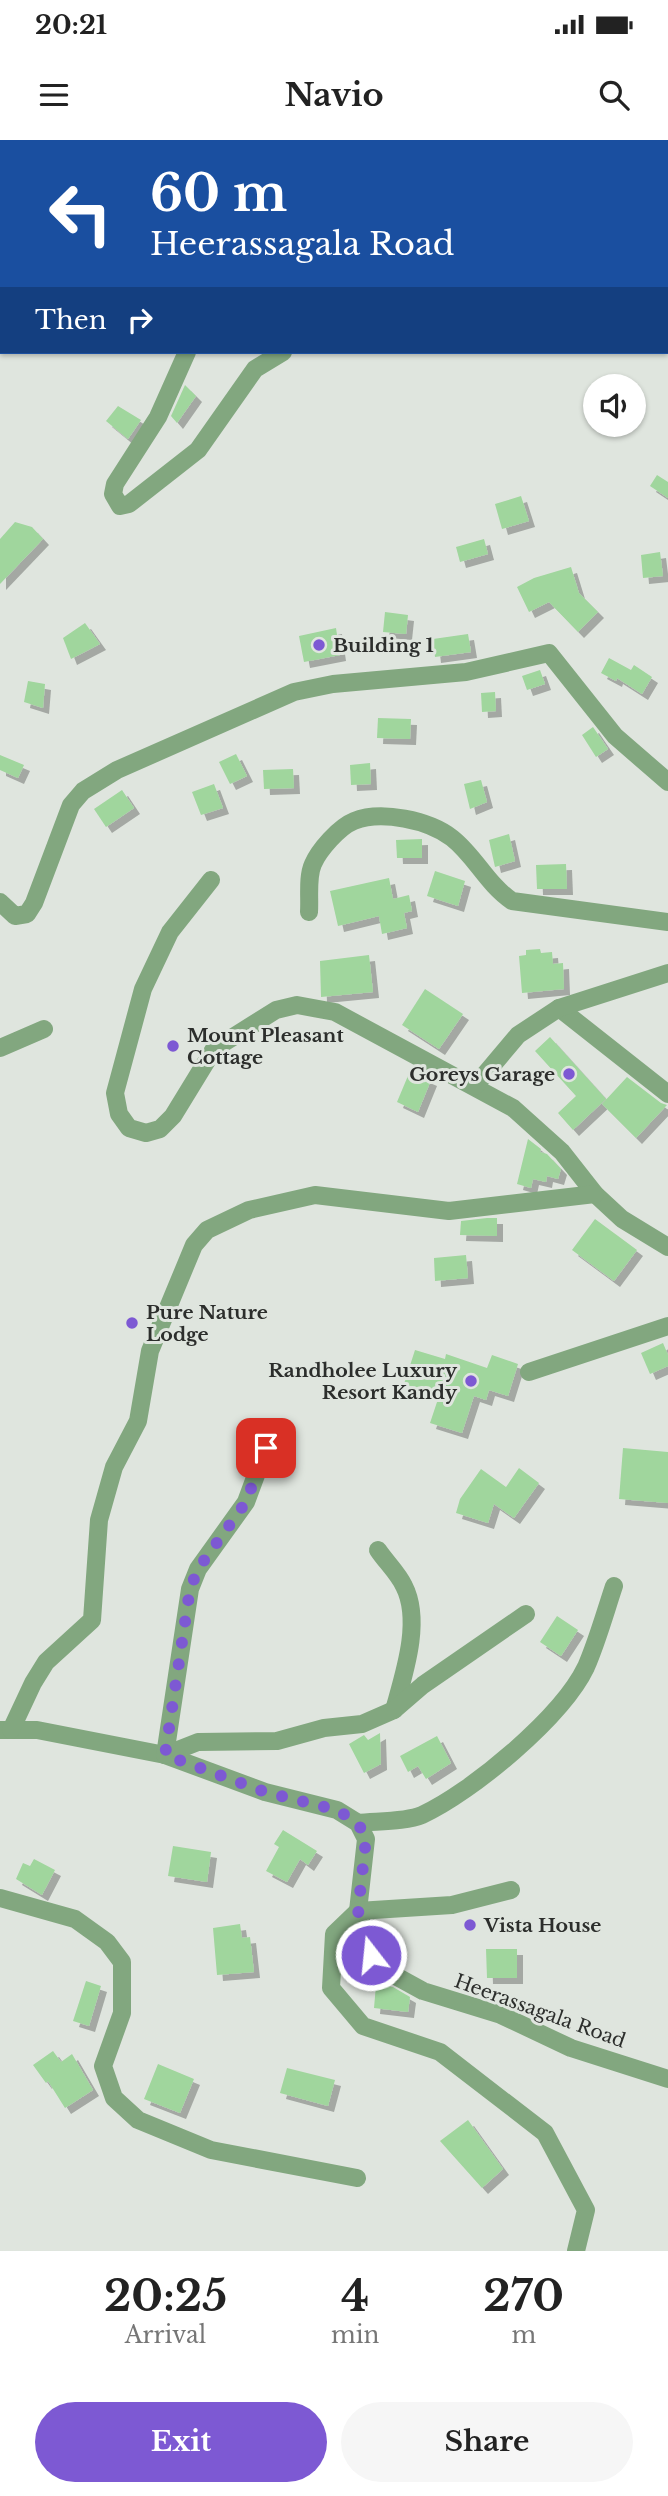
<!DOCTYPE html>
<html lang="en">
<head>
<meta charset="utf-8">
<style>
	:root { --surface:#fff; --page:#f6f6f6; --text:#222; --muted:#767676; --accent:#7d59d3 }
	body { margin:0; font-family:"Libre Baskerville",serif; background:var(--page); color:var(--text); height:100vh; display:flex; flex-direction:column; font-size:26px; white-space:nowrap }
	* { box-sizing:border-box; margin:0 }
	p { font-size:23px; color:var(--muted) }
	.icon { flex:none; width:38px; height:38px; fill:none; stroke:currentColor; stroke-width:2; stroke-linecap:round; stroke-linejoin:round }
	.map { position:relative; height:2111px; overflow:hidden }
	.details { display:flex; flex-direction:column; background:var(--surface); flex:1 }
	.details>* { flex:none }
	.hud { position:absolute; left:0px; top:0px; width:668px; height:214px; box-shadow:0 2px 5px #0004; background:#1a4fa0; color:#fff; overflow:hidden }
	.tools { position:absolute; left:583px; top:234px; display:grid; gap:14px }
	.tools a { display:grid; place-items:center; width:63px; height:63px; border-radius:50%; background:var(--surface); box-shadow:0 2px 5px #0004; font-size:35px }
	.pin { position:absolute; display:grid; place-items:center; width:60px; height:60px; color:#fff; margin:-30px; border-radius:14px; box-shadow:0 4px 10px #0006 }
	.me { position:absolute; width:77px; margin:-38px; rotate:344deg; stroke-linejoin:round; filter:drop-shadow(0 0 5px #0008) }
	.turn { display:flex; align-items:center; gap:24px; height:147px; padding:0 35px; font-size:32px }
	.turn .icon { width:91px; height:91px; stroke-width:2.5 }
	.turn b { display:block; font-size:49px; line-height:60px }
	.then { display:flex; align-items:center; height:66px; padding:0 35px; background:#0003; gap:14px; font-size:26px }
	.eta { display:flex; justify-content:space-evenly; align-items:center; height:119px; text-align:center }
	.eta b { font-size:42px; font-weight:800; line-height:49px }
	.cta { display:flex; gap:14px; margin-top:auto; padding:14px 35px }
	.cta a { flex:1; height:80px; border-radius:42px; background:var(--accent); color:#fff; font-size:28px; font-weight:800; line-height:80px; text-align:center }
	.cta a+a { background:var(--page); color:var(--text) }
	.status { display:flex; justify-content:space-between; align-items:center; height:49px; padding:0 35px; background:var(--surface); direction:ltr }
	.status svg { height:19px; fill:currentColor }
	header { display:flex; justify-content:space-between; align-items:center; height:91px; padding:0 35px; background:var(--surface); font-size:32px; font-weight:800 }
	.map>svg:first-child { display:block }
</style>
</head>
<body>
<div class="status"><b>20:21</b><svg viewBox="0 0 49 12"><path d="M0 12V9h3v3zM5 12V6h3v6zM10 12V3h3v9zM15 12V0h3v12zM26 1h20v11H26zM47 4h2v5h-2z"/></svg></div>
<header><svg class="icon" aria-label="menu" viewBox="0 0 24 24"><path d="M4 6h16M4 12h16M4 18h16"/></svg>Navio<svg class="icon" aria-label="search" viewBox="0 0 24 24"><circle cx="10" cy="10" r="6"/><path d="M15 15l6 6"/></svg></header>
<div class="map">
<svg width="668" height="2111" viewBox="0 0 668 2111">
	<defs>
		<filter id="shadow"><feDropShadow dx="6" dy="6" stdDeviation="0" flood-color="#0004"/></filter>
	</defs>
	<rect width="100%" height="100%" fill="#dfe5de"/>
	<g fill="#a0d69d" filter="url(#shadow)">
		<path d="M 185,245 L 196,256 L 177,283 L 171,276 Z"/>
		<path d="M 118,266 L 141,280 L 128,299 L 106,281 Z"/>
		<path d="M 657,335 L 668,342 L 668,358 L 650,346 Z"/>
		<path d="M 521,356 L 529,381 L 502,389 L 495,364 Z"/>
		<path d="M 15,382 L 32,387 L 43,399 L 0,444 L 0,399 Z"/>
		<path d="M 484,399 L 488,414 L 460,422 L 456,407 Z"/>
		<path d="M 660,412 L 663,436 L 643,438 L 641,415 Z"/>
		<path d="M 571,427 L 579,453 L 598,472 L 578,492 L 549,462 L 529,472 L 517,447 L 534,438 Z"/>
		<path d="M 385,472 L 408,475 L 406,494 L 383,492 Z"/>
		<path d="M 85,483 L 100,504 L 71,519 L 63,498 Z"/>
		<path d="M 336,488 L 340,515 L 304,522 L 299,496 Z"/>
		<path d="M 468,494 L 471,512 L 435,517 L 433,499 Z"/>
		<path d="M 609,518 L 631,530 L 634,525 L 652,537 L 642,554 L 617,538 L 616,541 L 601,533 Z"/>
		<path d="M 540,530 L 545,544 L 527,550 L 522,536 Z"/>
		<path d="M 28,541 L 45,544 L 43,568 L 24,562 Z"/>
		<path d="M 495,552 L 496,571 L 482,572 L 481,553 Z"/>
		<path d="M 378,578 L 411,579 L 410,599 L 377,598 Z"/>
		<path d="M 593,587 L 608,609 L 596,617 L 582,595 Z"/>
		<path d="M 236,614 L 247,636 L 230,644 L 219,622 Z"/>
		<path d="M 0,615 L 24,625 L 18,638 L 0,630 Z"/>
		<path d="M 370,623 L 371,644 L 351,645 L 350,625 Z"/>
		<path d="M 293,629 L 294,648 L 264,649 L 263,630 Z"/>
		<path d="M 481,640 L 487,662 L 470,669 L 464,644 Z"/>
		<path d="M 214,644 L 223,668 L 201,675 L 192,652 Z"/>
		<path d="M 122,650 L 134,668 L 106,687 L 94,669 Z"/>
		<path d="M 509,694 L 515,721 L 495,727 L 489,700 Z"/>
		<path d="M 422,699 L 422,718 L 397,718 L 396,700 Z"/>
		<path d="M 566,724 L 567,749 L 537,749 L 536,725 Z"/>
		<path d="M 435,731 L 465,741 L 458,766 L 427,756 Z"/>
		<path d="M 389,738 L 393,759 L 409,755 L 412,771 L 404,773 L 407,788 L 382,794 L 379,776 L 338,786 L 330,751 Z"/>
		<path d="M 540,809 L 541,813 L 552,812 L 553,824 L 563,823 L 564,849 L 522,853 L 519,816 L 526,815 L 526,810 Z"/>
		<path d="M 369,815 L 373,852 L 321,857 L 320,821 Z"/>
		<path d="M 425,849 L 463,874 L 439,909 L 402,885 Z"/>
		<path d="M 550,897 L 606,959 L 573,990 L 558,973 L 576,956 L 535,911 Z"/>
		<path d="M 410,931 L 431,940 L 418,972 L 397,962 Z"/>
		<path d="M 627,937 L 661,963 L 667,965 L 636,998 L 602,964 Z"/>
		<path d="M 528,999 L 541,1009 L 540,1012 L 547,1014 L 561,1029 L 558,1039 L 547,1036 L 546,1042 L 533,1039 L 531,1048 L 517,1044 Z"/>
		<path d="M 487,1078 L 497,1078 L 497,1096 L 460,1095 L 461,1081 Z"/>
		<path d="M 595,1079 L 637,1110 L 614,1141 L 572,1110 Z"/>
		<path d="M 466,1115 L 468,1138 L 435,1141 L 434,1118 Z"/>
		<path d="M 663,1203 L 668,1215 L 668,1226 L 650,1234 L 641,1213 Z"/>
		<path d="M 415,1210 L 445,1219 L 446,1214 L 487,1228 L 492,1215 L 518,1224 L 508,1256 L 489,1250 L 486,1260 L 474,1256 L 462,1293 L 430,1283 L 439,1256 L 404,1244 Z"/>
		<path d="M 623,1308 L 668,1312 L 668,1363 L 619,1359 Z"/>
		<path d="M 519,1328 L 539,1343 L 514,1378 L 494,1364 L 488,1383 L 456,1373 L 460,1359 L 481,1329 L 506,1347 Z"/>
		<path d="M 557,1476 L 578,1490 L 561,1516 L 540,1502 Z"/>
		<path d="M 380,1593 L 381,1624 L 364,1633 L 349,1604 L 364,1595 L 368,1600 Z"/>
		<path d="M 437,1596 L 451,1623 L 426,1639 L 418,1626 L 408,1632 L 400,1616 Z"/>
		<path d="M 283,1690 L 317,1711 L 308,1725 L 300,1719 L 287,1742 L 266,1731 L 279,1707 L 274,1704 Z"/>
		<path d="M 173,1706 L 211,1712 L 207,1742 L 168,1736 Z"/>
		<path d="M 34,1719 L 55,1730 L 42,1755 L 16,1739 L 23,1723 L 30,1726 Z"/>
		<path d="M 240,1784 L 242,1798 L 250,1797 L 254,1832 L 217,1835 L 213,1788 Z"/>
		<path d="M 486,1809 L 517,1809 L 517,1838 L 487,1838 Z"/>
		<path d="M 86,1841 L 101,1846 L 89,1886 L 73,1881 Z"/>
		<path d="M 376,1845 L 393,1847 L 410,1857 L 408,1872 L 374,1868 Z"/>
		<path d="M 53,1911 L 61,1922 L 72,1914 L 93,1950 L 65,1968 L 48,1941 L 46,1943 L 33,1925 Z"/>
		<path d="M 158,1924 L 194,1939 L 180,1973 L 144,1959 Z"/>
		<path d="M 287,1928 L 335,1940 L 328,1966 L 280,1953 Z"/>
		<path d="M 468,1980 L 503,2029 L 482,2048 L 440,2001 Z"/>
	</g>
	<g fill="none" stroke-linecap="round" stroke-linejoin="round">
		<g stroke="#82a77f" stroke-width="18">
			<path d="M 196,0 L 196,2"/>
			<path d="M 265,0 L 270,2"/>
			<path d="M 120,2 L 120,0"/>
			<path d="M 439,2 L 439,0"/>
			<path d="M 486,2 L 488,0"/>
			<path d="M 0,150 L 2,148"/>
			<path d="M 187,212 L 158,277 L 115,344 L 113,354 L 120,366 L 129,364 L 198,310 L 255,229 L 283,212"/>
			<path d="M 211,740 L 170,792 L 143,849 L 115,953 L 119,974 L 129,988 L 146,993 L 160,989 L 173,976 L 214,909 L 276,870 L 297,865 L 335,872 L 513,968 L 562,1012 L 595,1054 L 622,1079 L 668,1107"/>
			<path d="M 0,762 L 15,776 L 27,774 L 34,763 L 71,665 L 83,651 L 117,630 L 294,552 L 333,544 L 466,532 L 549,513 L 615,596 L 668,642"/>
			<path d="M 309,772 C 310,758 307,737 313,724 C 319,710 339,687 354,681 C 381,670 429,680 452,698 C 475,716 487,744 512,761 L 668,782"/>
			<path d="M 559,868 L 668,954"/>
			<path d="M 0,908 L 44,889"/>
			<path d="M 475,946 L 518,895 L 559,868 L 668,833"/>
			<path d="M 529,1232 L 668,1186"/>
			<path d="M 378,1410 C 386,1422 398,1433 404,1446 C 422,1481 404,1534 394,1570"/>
			<path d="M 0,1590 L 37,1590 L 165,1615 L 265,1652 L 337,1670 L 358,1683 L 366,1699 L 358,1771 L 371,1815 L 392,1834 L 423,1851 L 501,1875 L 571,1908 L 668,1939"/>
			<path d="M 11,1590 L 33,1543 L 46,1522 L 92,1480 L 99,1380 L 114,1327 L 138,1281 L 150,1211 L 194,1105 L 207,1090 L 249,1070 L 315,1055 L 449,1071 L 595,1054"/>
			<path d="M 165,1615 L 198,1602 L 277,1601 L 324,1588 L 362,1584 L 394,1570 L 423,1545 L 526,1474"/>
			<path d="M 165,1615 L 190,1449 L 198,1429 L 246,1362 L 266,1308"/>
			<path d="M 358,1683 C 376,1681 406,1682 422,1675 C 472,1652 562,1577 586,1527 C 597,1502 605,1473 614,1446"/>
			<path d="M 511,1750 L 452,1765 L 358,1771 L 334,1794 L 331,1848 L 363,1886 L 440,1912 L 545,1993 L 586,2070 L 576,2111"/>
			<path d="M 0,1758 L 75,1779 L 107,1802 L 122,1822 L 122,1873 L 103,1926 L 114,1958 L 138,1980 L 211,2010 L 357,2038"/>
		</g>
	</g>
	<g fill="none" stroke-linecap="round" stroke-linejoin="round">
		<path stroke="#7d59d3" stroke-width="12" stroke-dasharray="0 21.6" d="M 266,1308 L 246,1362 L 198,1429 L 190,1449 L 165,1615 L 265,1652 L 337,1670 L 358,1683 L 366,1699 L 358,1771 L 371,1815"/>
	</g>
	<g fill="#7d59d3" stroke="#dfe5de" stroke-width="2.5">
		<circle cx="319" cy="505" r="7"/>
		<circle cx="173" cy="906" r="7"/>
		<circle cx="569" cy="934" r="7"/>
		<circle cx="132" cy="1183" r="7"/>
		<circle cx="471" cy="1241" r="7"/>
		<circle cx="470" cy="1785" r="7"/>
	</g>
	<g text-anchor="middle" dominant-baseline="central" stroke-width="6" stroke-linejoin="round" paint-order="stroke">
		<g font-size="19" font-weight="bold" fill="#2c2e2c" stroke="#dfe5de" text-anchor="start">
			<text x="333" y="505">Building 1</text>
			<text x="187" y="895">Mount Pleasant<tspan x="187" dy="22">Cottage</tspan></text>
			<text x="555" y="934" text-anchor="end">Goreys Garage</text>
			<text x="146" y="1172">Pure Nature<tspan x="146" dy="22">Lodge</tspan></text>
			<text x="457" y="1230" text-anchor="end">Randholee Luxury<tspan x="457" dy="22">Resort Kandy</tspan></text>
			<text x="484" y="1785">Vista House</text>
		</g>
		<g font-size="19" fill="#2c2e2c" stroke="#dfe5de">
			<text transform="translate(540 1871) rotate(20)">Heerassagala Road</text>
		</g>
	</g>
</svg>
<div class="tools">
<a><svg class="icon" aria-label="sound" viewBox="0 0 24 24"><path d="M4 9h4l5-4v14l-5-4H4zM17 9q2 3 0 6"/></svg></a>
</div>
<div class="pin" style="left:266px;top:1308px;background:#d93025"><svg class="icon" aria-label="arrive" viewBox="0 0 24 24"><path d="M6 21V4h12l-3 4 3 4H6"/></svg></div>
<svg class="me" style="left:371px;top:1815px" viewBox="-20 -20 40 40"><circle r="17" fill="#7d59d3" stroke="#fff" stroke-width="3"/><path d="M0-11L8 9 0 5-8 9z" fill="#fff"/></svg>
<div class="hud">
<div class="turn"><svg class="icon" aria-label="left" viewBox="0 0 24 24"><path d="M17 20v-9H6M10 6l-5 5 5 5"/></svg><div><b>60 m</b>Heerassagala Road</div></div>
<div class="then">Then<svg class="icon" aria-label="right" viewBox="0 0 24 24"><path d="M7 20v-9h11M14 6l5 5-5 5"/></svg></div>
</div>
</div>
<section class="details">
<div class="eta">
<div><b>20:25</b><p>Arrival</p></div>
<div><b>4</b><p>min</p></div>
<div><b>270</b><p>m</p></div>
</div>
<div class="cta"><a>Exit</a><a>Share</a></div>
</section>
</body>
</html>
